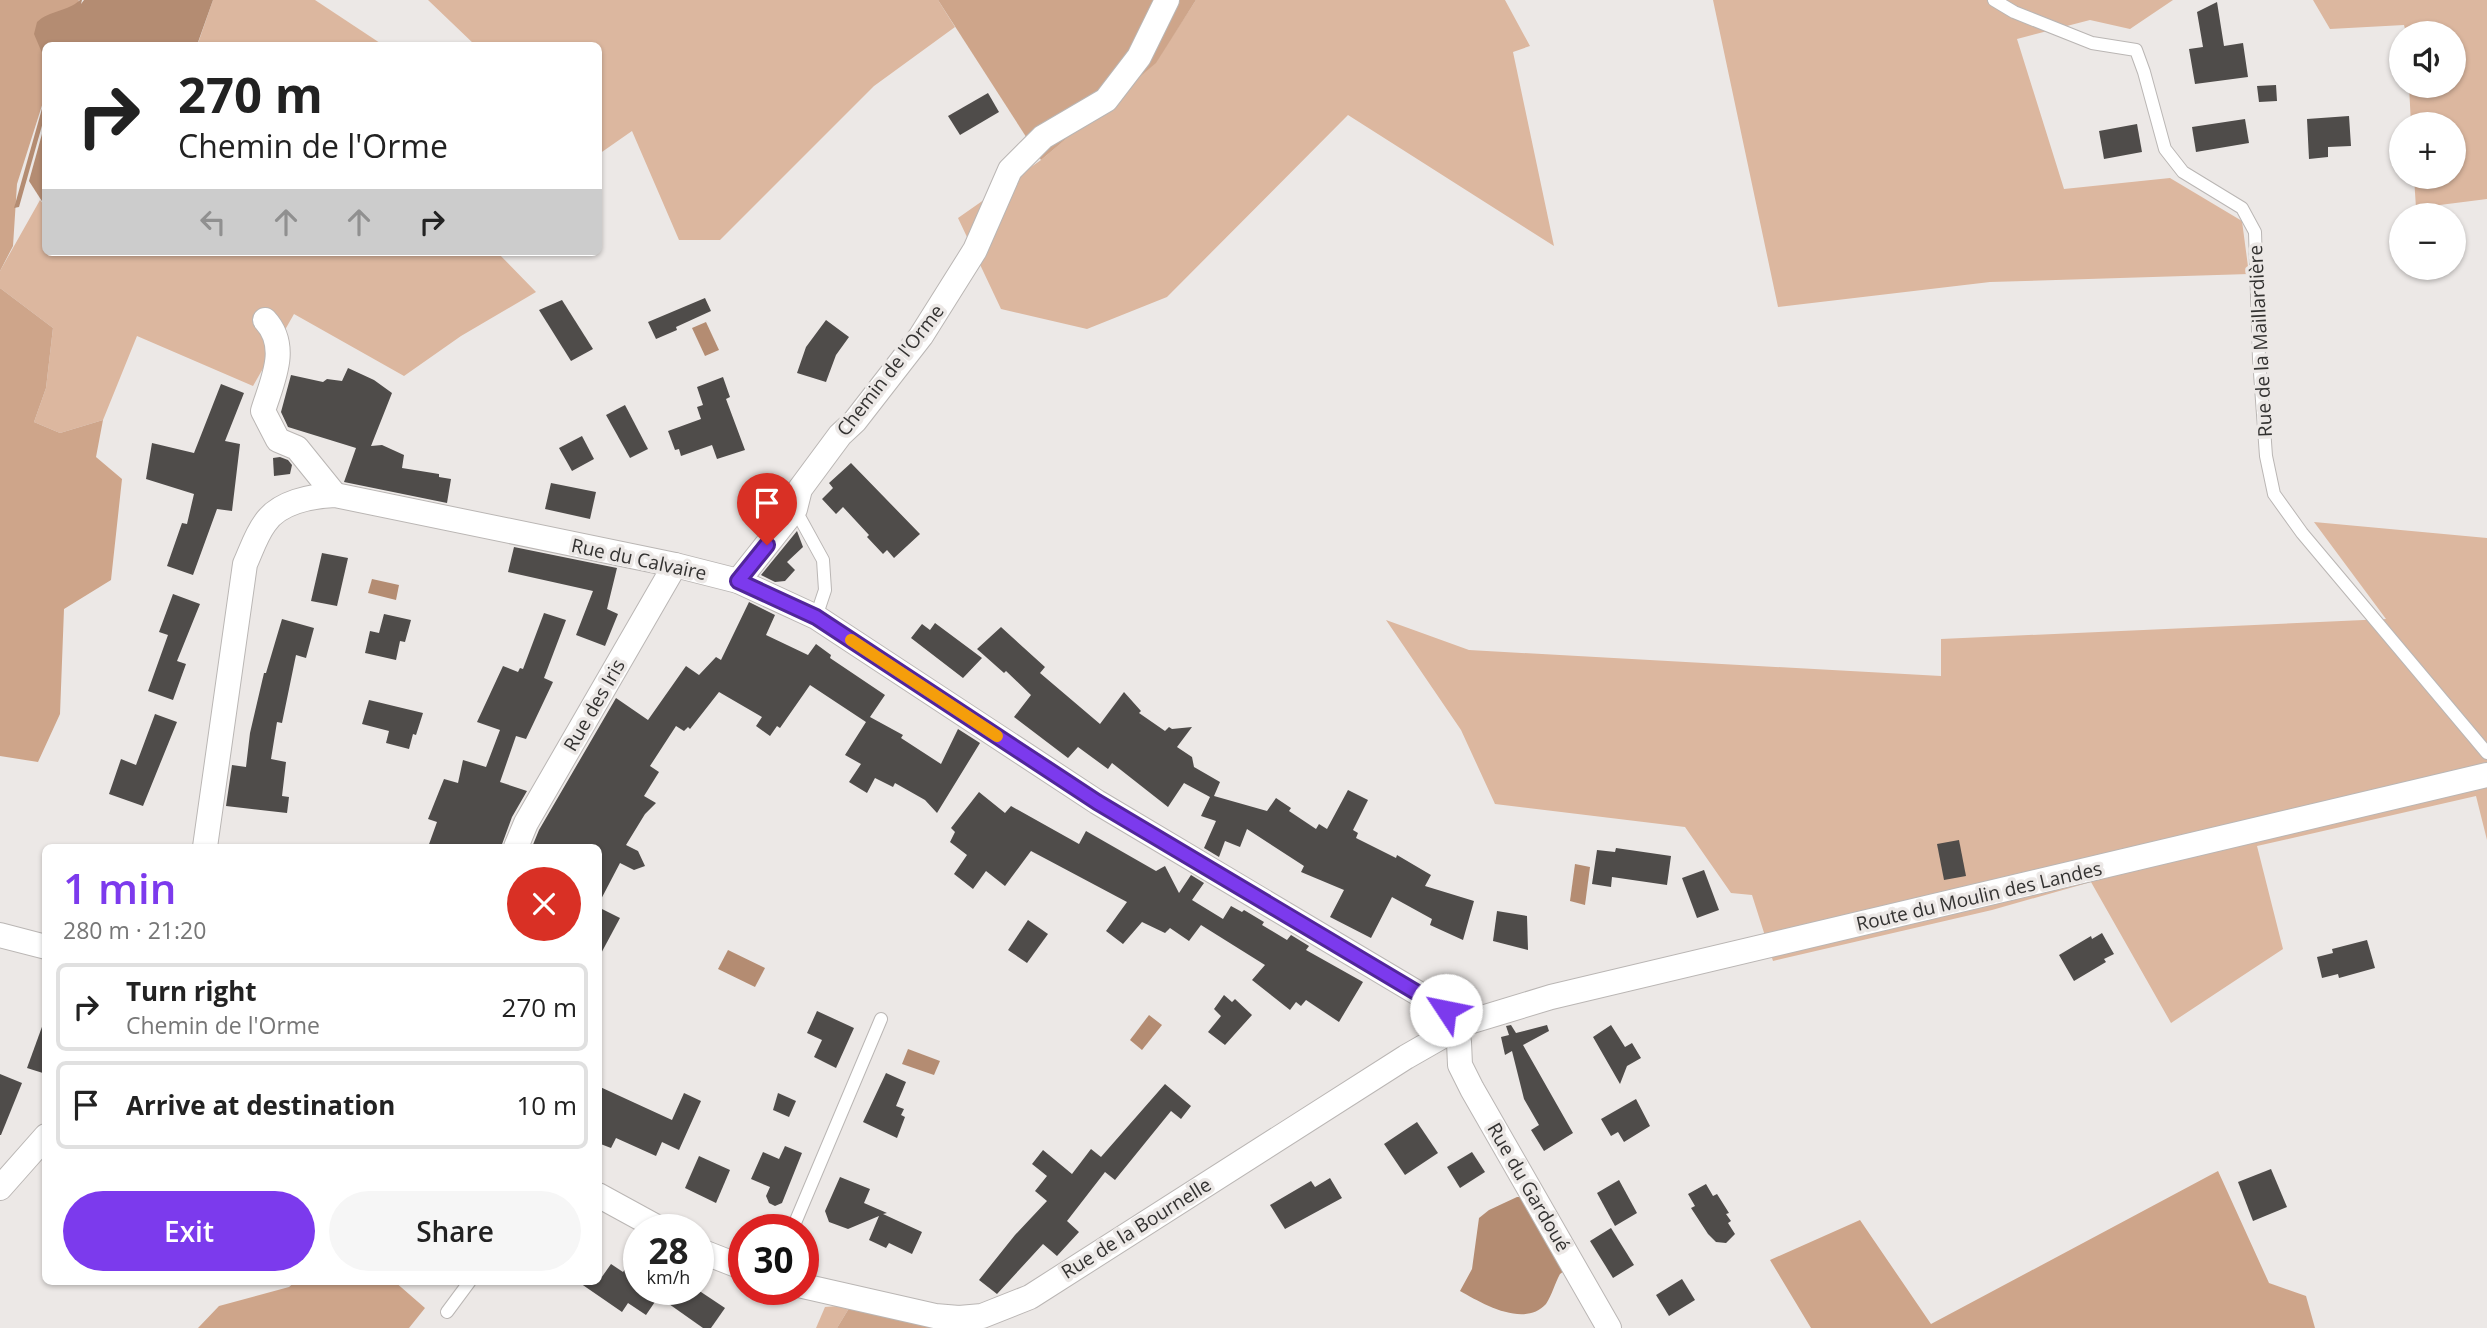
<!DOCTYPE html>
<html lang="en">
<head>
<meta charset="utf-8">
<style>
	:root { --surface:#fff; --page:#f6f6f6; --text:#222; --muted:#767676; --line:#e0e0e0; --accent:#7c3aed }
	body { margin:0; font-family:"Open Sans",sans-serif; background:var(--page); color:var(--text); height:100vh; display:flex; flex-direction:column; font-size:26px; white-space:nowrap }
	* { box-sizing:border-box; margin:0 }
	p { font-size:23px; color:var(--muted) }
	.icon { flex:none; width:38px; height:38px; fill:none; stroke:currentColor; stroke-width:2; stroke-linecap:round; stroke-linejoin:round }
	.map { position:relative; flex:1; overflow:hidden }
	.side { position:absolute; left:42px; top:844px; width:560px; height:441px; display:flex; flex-direction:column; background:var(--surface); border-radius:10px; box-shadow:0 2px 5px #0004 }
	.side>* { flex:none }
	.top-card { position:absolute; left:42px; top:42px; width:560px; height:214px; border-radius:10px; box-shadow:0 2px 5px #0004; background:#fff; color:var(--text); overflow:hidden }
	.controls { position:absolute; left:2389px; top:21px; display:grid; gap:14px }
	.controls a { display:grid; place-items:center; width:77px; height:77px; border-radius:50%; background:var(--surface); box-shadow:0 2px 5px #0004; font-size:35px }
	.speed { position:absolute; left:623px; top:1214px; display:flex; gap:14px; font-size:35px; font-weight:700; text-align:center }
	.speed>* { display:grid; place-content:center; width:91px; height:91px; border-radius:50%; background:var(--surface); box-shadow:0 2px 5px #0004; line-height:1 }
	.speed small { font-size:18px; font-weight:400 }
	.speed .limit { border:10px solid #d22; background:#fff; color:#111 }
	.pin { position:absolute; display:grid; place-items:center; width:60px; height:60px; color:#fff; margin:-72px -30px; border-radius:50% 50% 50% 0; rotate:-45deg; box-shadow:0 0 7px #0007 }
	.pin .icon { rotate:45deg }
	.me { position:absolute; width:77px; margin:-38px; rotate:304deg; stroke-linejoin:round; filter:drop-shadow(0 0 5px #0008) }
	.turn { display:flex; align-items:center; gap:24px; height:147px; padding:0 21px; font-size:32px }
	.turn .icon { width:91px; height:91px; stroke-width:2.5 }
	.turn b { display:block; font-size:49px; line-height:60px }
	.lanes { display:flex; align-items:center; height:66px; padding:0 21px; background:#0003; justify-content:center; gap:35px; direction:ltr }
	.lanes .off { opacity:.35 }
	.round { display:grid; place-items:center; flex:none; width:74px; height:74px; border-radius:37px; background:var(--page) }
	.headline { display:flex; align-items:center; justify-content:space-between; height:119px; padding:0 21px }
	h1 { font-size:42px; font-weight:600; line-height:52px; color:var(--accent) }
	.button { display:flex; gap:14px; margin-top:auto; padding:14px 21px }
	.button a { flex:1; height:80px; border-radius:42px; background:var(--accent); color:#fff; font-size:28px; font-weight:600; line-height:80px; text-align:center }
	.button a+a { background:var(--page); color:var(--text) }
	ul { padding:0; list-style:none }
	li { display:flex; align-items:center; gap:21px; height:88px; margin:0 14px 10px; padding:0 7px; border:4px solid var(--line); border-radius:10px }
	li div { flex:1 }
	li b { display:block; font-size:26px }
	li em { font-style:normal }
	.map>svg:first-child { display:block }
</style>
</head>
<body>
<div class="map">
<svg width="2487" height="1328" viewBox="0 0 2487 1328">
	<rect width="100%" height="100%" fill="#ece8e6"/>
	<g fill="#dcb79f">
		<path d="M 213,0 L 315,0 L 383,45 L 197,46 Z"/>
		<path d="M 428,0 L 938,0 L 955,27 L 874,86 L 720,240 L 679,240 L 632,131 L 599,154 L 598,46 L 475,45 Z"/>
		<path d="M 1196,0 L 1505,0 L 1530,46 L 1513,52 L 1554,246 L 1348,115 L 1167,297 L 1087,329 L 1001,309 L 958,218 L 1041,160 L 1155,63 Z"/>
		<path d="M 1713,0 L 2173,0 L 2130,29 L 2090,20 L 2017,39 L 2064,189 L 2170,178 L 2242,221 L 2249,274 L 1990,282 L 1778,307 Z"/>
		<path d="M 2313,0 L 2487,0 L 2487,199 L 2416,208 L 2414,177 L 2454,177 L 2454,124 L 2411,124 L 2409,86 L 2454,86 L 2454,33 L 2406,33 L 2404,25 L 2330,29 Z"/>
		<path d="M 40,200 L 45,206 L 46,252 L 497,252 L 536,292 L 461,336 L 404,376 L 294,314 L 253,386 L 137,336 L 103,420 L 60,433 L 34,422 L 46,388 L 53,328 L 0,288 L 0,271 Z"/>
		<path d="M 2314,522 L 2487,538 L 2487,840 L 2476,796 L 2257,846 L 2283,949 L 2171,1023 L 2091,882 L 1992,910 L 1773,961 L 1752,895 L 1731,893 L 1685,827 L 1495,804 L 1461,730 L 1386,620 L 1469,650 L 1941,676 L 1941,639 L 2386,619 Z"/>
		<path d="M 851,1305 L 837,1328 L 816,1328 L 825,1307 Z"/>
	</g>
	<g fill="#cea58a">
		<path d="M 0,0 L 79,0 L 62,45 L 46,46 L 45,96 L 17,184 L 13,246 L 0,271 Z"/>
		<path d="M 938,0 L 1196,0 L 1156,63 L 1041,160 Z"/>
		<path d="M 0,288 L 53,328 L 46,388 L 34,422 L 60,433 L 103,420 L 96,457 L 122,479 L 111,580 L 64,609 L 60,714 L 38,762 L 0,756 Z"/>
		<path d="M 2218,1171 L 2269,1283 L 2306,1296 L 2315,1328 L 1811,1328 L 1770,1260 L 1860,1220 L 1931,1324 Z"/>
		<path d="M 296,1281 L 394,1281 L 425,1308 L 409,1328 L 198,1328 L 219,1306 L 289,1287 Z"/>
		<path d="M 851,1305 L 938,1328 L 837,1328 Z"/>
	</g>
	<g fill="#b48c72">
		<path d="M 80,0 L 82,0 L 81,4 L 84,0 L 213,0 L 197,45 L 46,46 L 45,60 L 34,34 L 37,22 C 50,10 67,12 80,0 Z"/>
		<path d="M 45,98 L 45,115 L 19,207 L 14,208 Z"/>
		<path d="M 45,123 L 45,206 L 29,181 Z"/>
		<path d="M 706,322 L 719,350 L 705,356 L 692,328 Z"/>
		<path d="M 372,579 L 399,585 L 396,600 L 368,593 Z"/>
		<path d="M 1575,864 L 1590,867 L 1585,905 L 1570,901 Z"/>
		<path d="M 728,950 L 765,968 L 755,987 L 718,969 Z"/>
		<path d="M 1149,1015 L 1162,1025 L 1142,1050 L 1130,1040 Z"/>
		<path d="M 908,1049 L 940,1061 L 934,1075 L 902,1064 Z"/>
		<path d="M 1517,1197 L 1521,1197 L 1564,1271 L 1560,1274 C 1555,1283 1552,1295 1546,1304 C 1524,1328 1483,1304 1460,1291 L 1472,1269 L 1479,1218 L 1489,1210 Z"/>
	</g>
	<g fill="#4f4c4a">
		<path d="M 2217,2 L 2224,46 L 2243,43 L 2248,77 L 2195,84 L 2189,49 L 2203,47 L 2197,12 Z"/>
		<path d="M 2276,85 L 2277,101 L 2259,102 L 2257,86 Z"/>
		<path d="M 988,93 L 999,112 L 960,135 L 948,116 Z"/>
		<path d="M 2349,116 L 2351,146 L 2328,147 L 2328,157 L 2309,159 L 2307,119 Z"/>
		<path d="M 2245,119 L 2249,143 L 2196,152 L 2192,127 Z"/>
		<path d="M 2137,124 L 2142,152 L 2104,159 L 2099,131 Z"/>
		<path d="M 705,298 L 711,311 L 676,327 L 677,330 L 656,339 L 648,322 Z"/>
		<path d="M 562,300 L 593,349 L 571,361 L 539,310 Z"/>
		<path d="M 826,320 L 849,337 L 836,355 L 826,382 L 797,373 L 806,347 Z"/>
		<path d="M 348,368 L 374,380 L 392,393 L 371,446 L 382,445 L 404,455 L 402,468 L 439,474 L 439,477 L 451,479 L 447,503 L 344,482 L 356,448 L 288,427 L 281,412 L 291,375 L 323,382 L 327,379 L 342,381 Z"/>
		<path d="M 723,377 L 730,397 L 726,399 L 745,450 L 717,459 L 712,445 L 681,456 L 679,449 L 675,450 L 668,431 L 701,419 L 697,407 L 703,405 L 697,387 Z"/>
		<path d="M 221,384 L 244,393 L 225,441 L 240,444 L 232,511 L 217,509 L 193,575 L 167,566 L 182,523 L 187,524 L 194,494 L 146,479 L 152,443 L 194,453 Z"/>
		<path d="M 625,405 L 648,449 L 630,458 L 606,415 Z"/>
		<path d="M 582,436 L 594,459 L 572,471 L 559,448 Z"/>
		<path d="M 280,457 L 288,460 L 292,465 L 290,474 L 274,476 L 273,458 Z"/>
		<path d="M 851,463 L 920,534 L 894,558 L 887,550 L 883,554 L 867,537 L 869,535 L 843,507 L 836,514 L 822,499 L 833,488 L 829,483 Z"/>
		<path d="M 551,483 L 596,492 L 590,519 L 545,509 Z"/>
		<path d="M 797,531 L 803,547 L 787,562 L 795,570 L 785,581 L 775,582 L 761,575 Z"/>
		<path d="M 514,547 L 617,568 L 607,609 L 618,614 L 605,646 L 576,635 L 593,591 L 508,572 Z"/>
		<path d="M 322,553 L 348,558 L 337,606 L 311,601 Z"/>
		<path d="M 173,594 L 200,604 L 177,661 L 186,664 L 173,700 L 148,691 L 168,635 L 159,632 Z"/>
		<path d="M 749,602 L 775,615 L 766,635 L 808,655 L 816,644 L 831,655 L 830,658 L 885,695 L 870,717 L 903,735 L 901,738 L 941,764 L 958,729 L 980,743 L 937,813 L 925,800 L 895,783 L 893,787 L 875,778 L 867,793 L 849,782 L 861,764 L 845,755 L 866,722 L 810,685 L 780,728 L 777,726 L 770,736 L 756,726 L 762,717 L 719,692 L 690,729 L 688,727 L 684,731 L 676,726 L 650,766 L 659,772 L 644,796 L 656,803 L 645,814 L 626,845 L 638,851 L 645,866 L 634,870 L 620,863 L 598,905 L 598,847 L 532,847 L 539,830 L 616,698 L 648,720 L 686,666 L 699,675 L 716,657 L 721,660 Z"/>
		<path d="M 544,613 L 566,620 L 544,678 L 553,682 L 526,739 L 516,736 L 500,782 L 527,791 L 512,817 L 501,847 L 428,847 L 437,822 L 428,819 L 444,779 L 458,783 L 463,760 L 486,767 L 500,730 L 477,722 L 503,666 L 518,672 L 520,668 L 523,669 Z"/>
		<path d="M 384,614 L 411,620 L 405,642 L 400,641 L 396,660 L 365,653 L 370,631 L 379,633 Z"/>
		<path d="M 282,619 L 314,628 L 306,658 L 296,655 L 282,723 L 277,722 L 271,759 L 286,762 L 282,796 L 289,797 L 287,813 L 226,806 L 232,765 L 246,767 L 250,733 L 264,673 L 266,673 Z"/>
		<path d="M 935,623 L 982,658 L 963,678 L 911,638 L 922,624 L 930,630 Z"/>
		<path d="M 1001,627 L 1045,667 L 1040,673 L 1100,724 L 1124,692 L 1141,711 L 1139,713 L 1165,731 L 1169,727 L 1172,729 L 1192,727 L 1177,747 L 1192,757 L 1194,767 L 1220,782 L 1214,796 L 1267,811 L 1276,798 L 1291,808 L 1289,811 L 1316,829 L 1319,824 L 1327,829 L 1348,790 L 1368,800 L 1353,830 L 1358,833 L 1356,838 L 1396,858 L 1397,855 L 1431,875 L 1425,886 L 1474,901 L 1463,940 L 1430,925 L 1432,919 L 1392,897 L 1371,938 L 1330,917 L 1344,890 L 1301,872 L 1304,866 L 1247,829 L 1240,847 L 1225,841 L 1219,857 L 1204,848 L 1216,821 L 1201,816 L 1210,797 L 1184,783 L 1168,807 L 1112,763 L 1108,769 L 1078,747 L 1068,758 L 1014,717 L 1031,695 L 1006,671 L 1004,673 L 977,649 Z"/>
		<path d="M 369,700 L 423,713 L 416,735 L 413,734 L 409,749 L 386,743 L 389,731 L 362,724 Z"/>
		<path d="M 155,714 L 177,722 L 143,806 L 109,794 L 121,759 L 136,765 Z"/>
		<path d="M 979,792 L 1005,813 L 1011,806 L 1079,844 L 1086,831 L 1156,871 L 1165,866 L 1179,893 L 1191,875 L 1204,883 L 1192,900 L 1223,919 L 1231,906 L 1242,912 L 1244,910 L 1264,922 L 1262,925 L 1287,940 L 1291,935 L 1309,946 L 1306,950 L 1363,982 L 1339,1022 L 1306,1000 L 1301,1006 L 1296,1002 L 1290,1010 L 1252,980 L 1265,965 L 1201,925 L 1189,941 L 1170,928 L 1165,933 L 1142,922 L 1123,944 L 1106,931 L 1127,902 L 1031,851 L 1005,886 L 986,871 L 973,889 L 954,874 L 967,855 L 950,842 L 955,832 L 951,828 Z"/>
		<path d="M 1959,840 L 1966,876 L 1944,880 L 1937,844 Z"/>
		<path d="M 1616,848 L 1671,856 L 1667,885 L 1612,877 L 1611,887 L 1592,884 L 1597,850 L 1615,852 Z"/>
		<path d="M 1704,870 L 1719,910 L 1697,918 L 1682,878 Z"/>
		<path d="M 598,907 L 620,918 L 598,959 Z"/>
		<path d="M 1497,911 L 1527,916 L 1528,950 L 1493,941 Z"/>
		<path d="M 1028,920 L 1048,934 L 1027,963 L 1008,950 Z"/>
		<path d="M 2102,933 L 2114,954 L 2104,959 L 2106,962 L 2074,981 L 2059,955 L 2091,936 L 2092,939 Z"/>
		<path d="M 2367,940 L 2375,968 L 2339,978 L 2338,974 L 2322,978 L 2317,957 L 2333,953 L 2332,949 Z"/>
		<path d="M 1224,995 L 1232,1002 L 1235,999 L 1252,1015 L 1225,1045 L 1208,1032 L 1221,1016 L 1214,1009 Z"/>
		<path d="M 817,1011 L 854,1028 L 836,1068 L 814,1057 L 822,1040 L 807,1033 Z"/>
		<path d="M 43,1024 L 46,1024 L 46,1074 L 27,1068 Z"/>
		<path d="M 1511,1025 L 1516,1033 L 1547,1025 L 1549,1031 L 1523,1045 L 1573,1133 L 1544,1151 L 1531,1130 L 1539,1125 L 1524,1099 L 1512,1051 L 1505,1055 L 1501,1037 L 1509,1035 L 1506,1026 Z"/>
		<path d="M 1611,1025 L 1625,1047 L 1632,1043 L 1641,1058 L 1627,1066 L 1620,1084 L 1593,1037 Z"/>
		<path d="M 886,1073 L 906,1082 L 896,1106 L 904,1109 L 901,1115 L 905,1117 L 897,1138 L 863,1122 Z"/>
		<path d="M 0,1074 L 22,1083 L 1,1135 L 0,1135 Z"/>
		<path d="M 1165,1084 L 1191,1106 L 1181,1119 L 1171,1111 L 1115,1180 L 1105,1172 L 1067,1221 L 1079,1232 L 1057,1256 L 1043,1244 L 997,1294 L 979,1280 L 1015,1235 L 1047,1201 L 1035,1191 L 1047,1176 L 1032,1164 L 1043,1150 L 1072,1174 L 1091,1149 L 1101,1157 Z"/>
		<path d="M 598,1086 L 672,1120 L 684,1093 L 701,1101 L 679,1150 L 662,1142 L 656,1156 L 616,1138 L 611,1148 L 598,1143 Z"/>
		<path d="M 778,1093 L 796,1101 L 789,1117 L 773,1110 Z"/>
		<path d="M 1636,1099 L 1650,1126 L 1624,1142 L 1618,1132 L 1611,1136 L 1601,1119 Z"/>
		<path d="M 1417,1122 L 1438,1153 L 1405,1175 L 1384,1144 Z"/>
		<path d="M 785,1146 L 802,1153 L 782,1203 L 775,1206 L 769,1203 L 766,1196 L 770,1187 L 751,1179 L 763,1152 L 779,1159 Z"/>
		<path d="M 1472,1152 L 1485,1172 L 1460,1188 L 1447,1167 Z"/>
		<path d="M 699,1156 L 730,1170 L 716,1203 L 685,1188 Z"/>
		<path d="M 2271,1169 L 2287,1207 L 2253,1221 L 2238,1182 Z"/>
		<path d="M 840,1177 L 870,1189 L 864,1203 L 887,1213 L 883,1214 L 922,1232 L 912,1254 L 889,1243 L 886,1248 L 869,1240 L 879,1216 L 848,1229 L 829,1222 L 825,1211 Z"/>
		<path d="M 1330,1178 L 1342,1198 L 1285,1229 L 1270,1205 L 1311,1181 L 1315,1187 Z"/>
		<path d="M 1619,1180 L 1637,1213 L 1615,1226 L 1597,1193 Z"/>
		<path d="M 1706,1184 L 1713,1196 L 1717,1194 L 1729,1213 L 1726,1214 L 1731,1221 L 1728,1223 L 1735,1234 L 1726,1243 L 1716,1242 L 1708,1234 L 1691,1208 L 1695,1206 L 1688,1194 Z"/>
		<path d="M 1611,1228 L 1634,1265 L 1613,1278 L 1590,1241 Z"/>
		<path d="M 639,1250 L 639,1290 L 663,1290 L 646,1315 L 628,1303 L 622,1312 L 577,1281 L 599,1281 L 611,1264 L 623,1272 Z"/>
		<path d="M 1682,1279 L 1695,1300 L 1669,1316 L 1656,1295 Z"/>
		<path d="M 679,1290 L 698,1290 L 725,1308 L 711,1328 L 703,1328 L 669,1304 Z"/>
	</g>
	<g fill="none" stroke-linecap="round" stroke-linejoin="round">
		<defs>
			<g id="service">
				<path d="M 1994,0 L 2014,12 L 2092,43 L 2136,50 L 2144,72 L 2165,149 L 2183,172 L 2242,208 L 2255,232 L 2259,359 L 2266,456 L 2274,494 L 2302,533 L 2487,753"/>
				<path d="M 795,509 L 823,560 L 825,590 L 816,617"/>
				<path d="M 792,1230 L 881,1019"/>
				<path d="M 447,1312 L 470,1281"/>
			</g>
			<g id="minor">
				<path d="M 265,320 C 290,347 272,381 263,411 L 278,440 L 297,448 L 335,495"/>
				<path d="M 738,581 L 795,509 L 800,489 L 840,435 L 855,421 L 921,336 L 975,250 L 1010,170 L 1043,137 L 1106,100 L 1139,57 L 1167,0"/>
				<path d="M 205,847 L 245,564 C 251,551 256,535 265,523 C 279,502 311,496 335,495 L 675,565 L 738,581 L 816,617 L 1097,802 L 1446,1010"/>
				<path d="M 516,847 L 526,823 L 675,565"/>
				<path d="M 0,935 L 46,947"/>
				<path d="M 1472,1021 L 1551,997 L 2487,775"/>
				<path d="M 1459,1042 L 1460,1065 L 1472,1089 L 1609,1328"/>
				<path d="M 0,1188 L 46,1136"/>
				<path d="M 598,1195 L 662,1230"/>
				<path d="M 698,1250 L 744,1268"/>
				<path d="M 803,1286 L 935,1316 L 959,1318 L 982,1316 L 1030,1297 L 1406,1057 L 1441,1037"/>
			</g>
		</defs>
		<use href="#service" stroke="#bab6b4" stroke-width="14"/>
		<use href="#minor" stroke="#bab6b4" stroke-width="26"/>
		<use href="#service" stroke="#fff" stroke-width="12"/>
		<use href="#minor" stroke="#fff" stroke-width="24"/>
	</g>
	<g fill="none" stroke-linecap="round" stroke-linejoin="round">
		<defs>
			<path id="route" d="M 767,545 L 738,581 L 816,617 L 1097,802 L 1446,1010"/>
		</defs>
		<use href="#route" stroke="#51269a" stroke-width="18"/>
		<use href="#route" stroke="#7c3aed" stroke-width="12"/>
		<path stroke="#f59e0b" stroke-width="12" d="M 851,640 L 997,736"/>
	</g>
	<g text-anchor="middle" dominant-baseline="central" stroke-width="7" stroke-linejoin="round" paint-order="stroke">
		<g font-size="19" fill="#333231" stroke="#ece8e6">
			<text transform="translate(2260 341) rotate(-93)">Rue de la Maillardière</text>
			<text transform="translate(890 370) rotate(-52)">Chemin de l'Orme</text>
			<text transform="translate(639 559) rotate(12)">Rue du Calvaire</text>
			<text transform="translate(594 705) rotate(-60)">Rue des Iris</text>
			<text transform="translate(1979 896) rotate(-13)">Route du Moulin des Landes</text>
			<text transform="translate(1529 1187) rotate(60)">Rue du Gardoué</text>
			<text transform="translate(1136 1228) rotate(-32)">Rue de la Bournelle</text>
		</g>
	</g>
</svg>
<div class="controls">
<a><svg class="icon" aria-label="sound" viewBox="0 0 24 24"><path d="M4 9h4l5-4v14l-5-4H4zM17 9q2 3 0 6"/></svg></a>
<a>+</a>
<a>−</a>
</div>
<div class="speed"><div>28<small>km/h</small></div><div class="limit">30</div></div>
<div class="pin" style="left:767px;top:545px;background:#d93025"><svg class="icon" aria-label="arrive" viewBox="0 0 24 24"><path d="M6 21V4h12l-3 4 3 4H6"/></svg></div>
<svg class="me" style="left:1446px;top:1010px" viewBox="-20 -20 40 40"><circle r="19" fill="#fff"/><path d="M0-13L10 11 0 6-10 11z" fill="#7c3aed"/></svg>
<div class="top-card">
<div class="turn"><svg class="icon" aria-label="right" viewBox="0 0 24 24"><path d="M7 20v-9h11M14 6l5 5-5 5"/></svg><div><b>270 m</b>Chemin de l'Orme</div></div>
<div class="lanes"><svg class="icon off" aria-label="left" viewBox="0 0 24 24"><path d="M17 20v-9H6M10 6l-5 5 5 5"/></svg><svg class="icon off" aria-label="ahead" viewBox="0 0 24 24"><path d="M12 20V5M6 11l6-6 6 6"/></svg><svg class="icon off" aria-label="ahead" viewBox="0 0 24 24"><path d="M12 20V5M6 11l6-6 6 6"/></svg><svg class="icon" aria-label="right" viewBox="0 0 24 24"><path d="M7 20v-9h11M14 6l5 5-5 5"/></svg></div>
</div>
<section class="side">
<div class="headline"><div><h1>1 min</h1><p>280 m · 21:20</p></div><a class="round" style="background:#d93025;color:#fff"><svg class="icon" aria-label="close" viewBox="0 0 24 24"><path d="M6 6l12 12M18 6L6 18"/></svg></a></div>
<ul>
<li><svg class="icon" aria-label="right" viewBox="0 0 24 24"><path d="M7 20v-9h11M14 6l5 5-5 5"/></svg><div><b>Turn right</b><p>Chemin de l'Orme</p></div><em>270 m</em></li>
<li><svg class="icon" aria-label="arrive" viewBox="0 0 24 24"><path d="M6 21V4h12l-3 4 3 4H6"/></svg><div><b>Arrive at destination</b></div><em>10 m</em></li>
</ul>
<div class="button"><a>Exit</a><a>Share</a></div>
</section>
</div>
</body>
</html>
